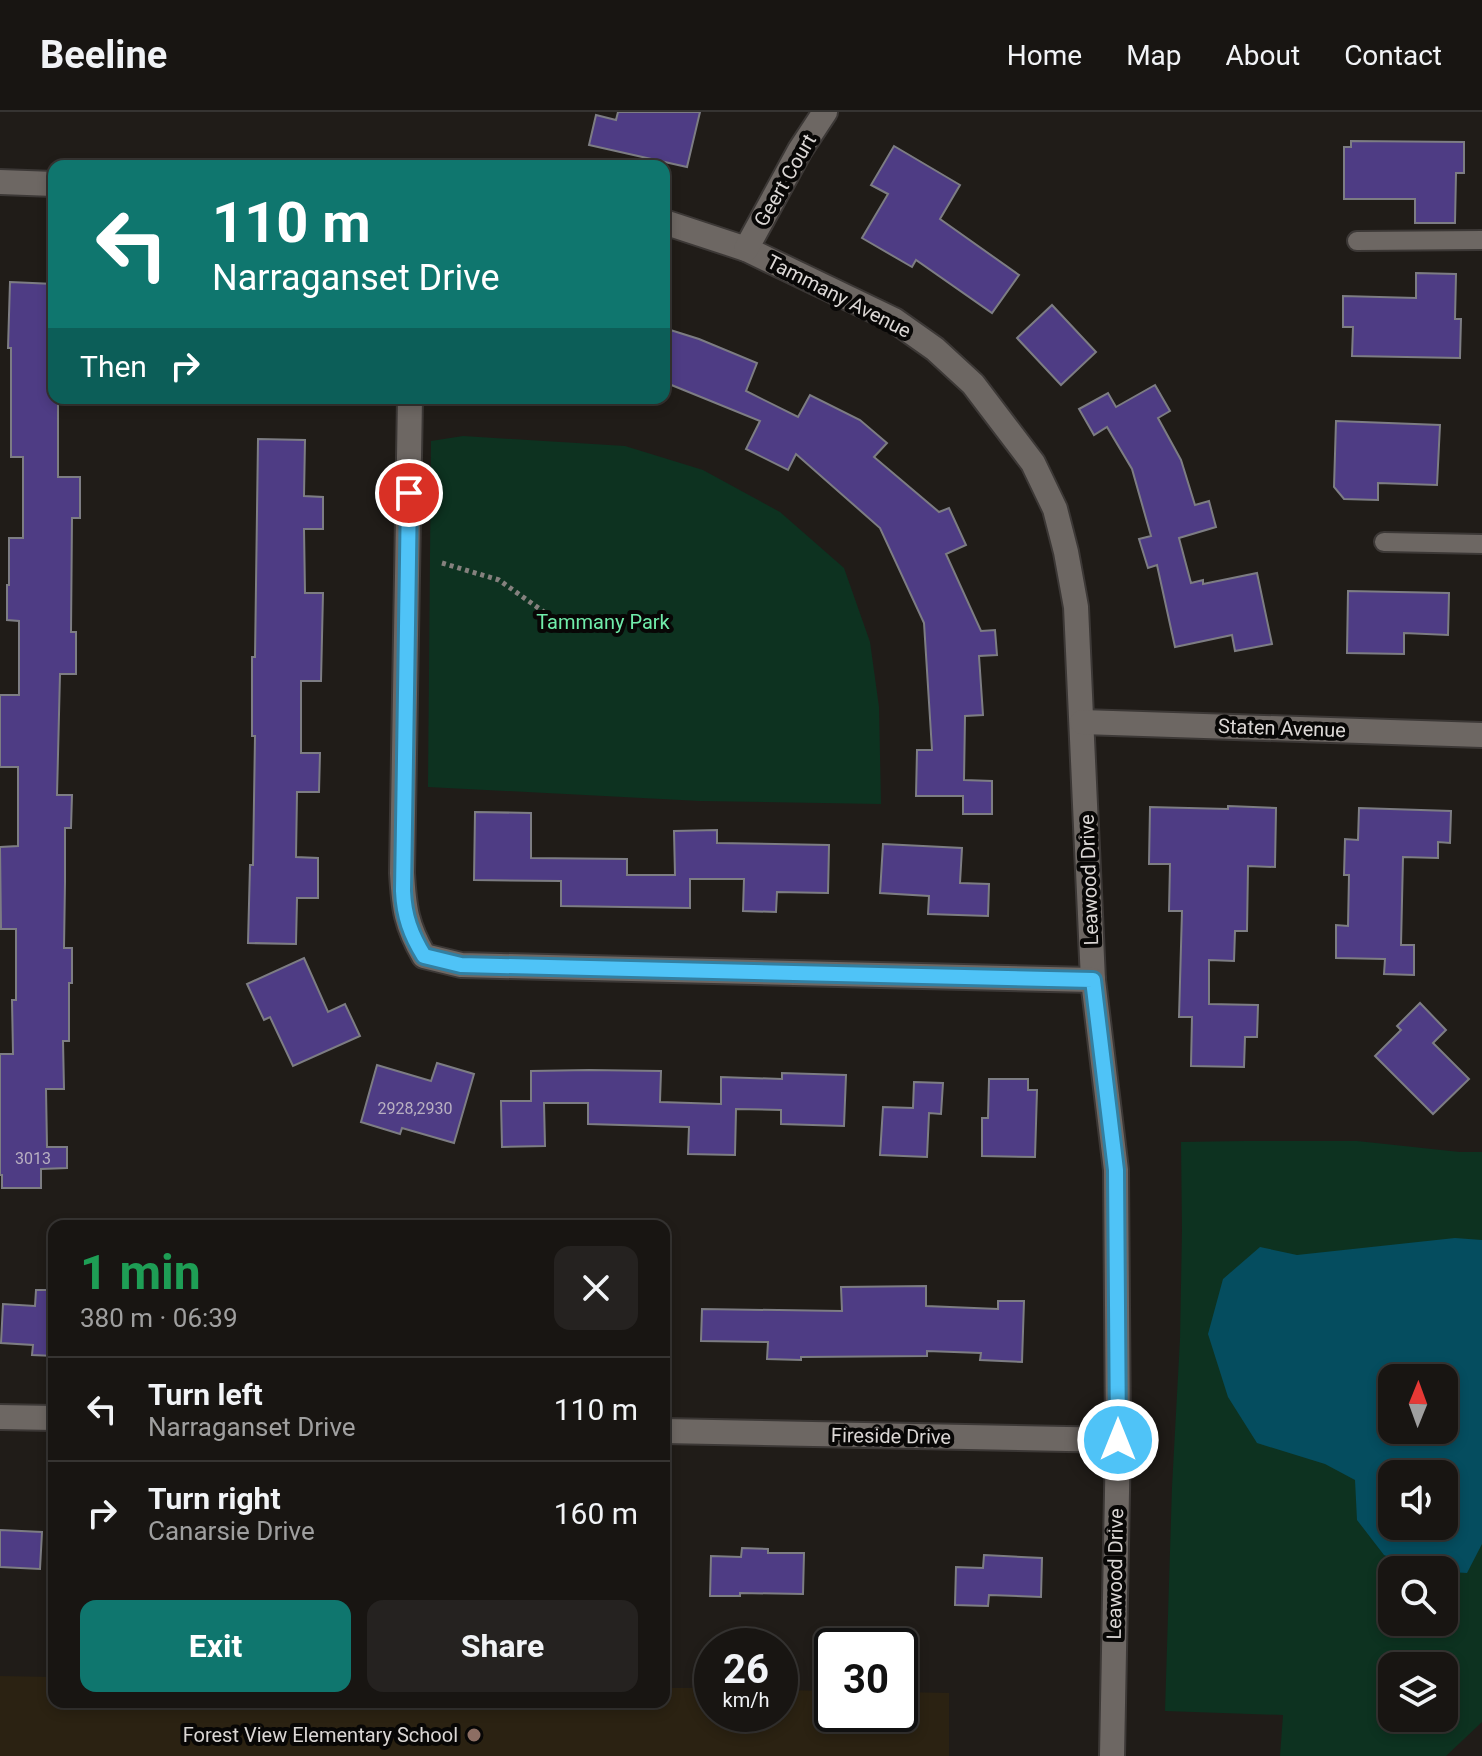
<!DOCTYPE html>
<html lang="en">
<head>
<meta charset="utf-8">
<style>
	:root { --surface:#181512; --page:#252220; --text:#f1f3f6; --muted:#9f9f9f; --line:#363432; --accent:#0f766e }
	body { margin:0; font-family:Roboto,sans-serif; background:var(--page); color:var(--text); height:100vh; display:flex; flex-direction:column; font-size:30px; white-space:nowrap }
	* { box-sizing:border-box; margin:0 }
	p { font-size:26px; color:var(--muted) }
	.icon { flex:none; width:44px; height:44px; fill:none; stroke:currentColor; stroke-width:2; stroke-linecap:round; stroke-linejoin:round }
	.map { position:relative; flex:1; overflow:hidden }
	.sheet { position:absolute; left:48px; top:1108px; width:622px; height:488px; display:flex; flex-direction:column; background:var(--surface); border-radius:16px; box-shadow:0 4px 12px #0003,0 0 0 2px var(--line) }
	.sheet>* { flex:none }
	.top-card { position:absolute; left:48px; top:48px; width:622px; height:244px; border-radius:16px; box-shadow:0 4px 12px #0003,0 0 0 2px var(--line); background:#0f766e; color:#fff; overflow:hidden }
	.needle { width:52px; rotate:1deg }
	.controls { position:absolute; left:1378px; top:1252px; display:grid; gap:16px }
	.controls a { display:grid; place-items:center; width:80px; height:80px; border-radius:16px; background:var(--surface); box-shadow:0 4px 12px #0003,0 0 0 2px var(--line); font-size:40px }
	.speed { position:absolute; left:694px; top:1516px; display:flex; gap:16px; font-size:40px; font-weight:700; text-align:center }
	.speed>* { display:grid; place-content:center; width:104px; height:104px; border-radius:50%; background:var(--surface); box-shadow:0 4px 12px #0003,0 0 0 2px var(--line); line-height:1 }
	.speed small { font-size:20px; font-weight:400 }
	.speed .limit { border:4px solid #111; border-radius:12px; background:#fff; color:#111 }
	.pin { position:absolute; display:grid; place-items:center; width:68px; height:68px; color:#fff; margin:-34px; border:4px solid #fff; border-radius:50%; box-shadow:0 2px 8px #0007 }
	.me { position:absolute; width:88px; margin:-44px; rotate:0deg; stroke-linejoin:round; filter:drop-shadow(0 0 6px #0008) }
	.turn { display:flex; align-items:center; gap:28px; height:168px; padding:0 32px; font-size:36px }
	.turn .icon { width:104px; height:104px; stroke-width:2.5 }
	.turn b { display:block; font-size:56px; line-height:68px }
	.then { display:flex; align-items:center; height:76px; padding:0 32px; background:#0003; gap:16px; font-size:30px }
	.round { display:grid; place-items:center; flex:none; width:84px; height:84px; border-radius:16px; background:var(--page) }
	.overview { display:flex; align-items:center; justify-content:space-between; height:136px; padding:0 32px }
	h1 { font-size:48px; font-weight:700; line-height:60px; color:#1e9e55 }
	.cta { display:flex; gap:16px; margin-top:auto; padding:16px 32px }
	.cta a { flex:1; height:92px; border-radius:16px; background:var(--accent); color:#fff; font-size:32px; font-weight:700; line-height:92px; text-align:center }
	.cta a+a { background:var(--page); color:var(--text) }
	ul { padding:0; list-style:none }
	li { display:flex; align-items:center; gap:24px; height:104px; padding:0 32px; border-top:2px solid var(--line) }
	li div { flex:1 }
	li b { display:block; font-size:30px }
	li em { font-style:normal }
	header { display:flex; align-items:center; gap:48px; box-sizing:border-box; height:112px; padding:0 40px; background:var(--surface); border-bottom:2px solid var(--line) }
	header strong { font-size:38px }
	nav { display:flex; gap:44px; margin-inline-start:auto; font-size:28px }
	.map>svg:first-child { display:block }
</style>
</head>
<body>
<header>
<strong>Beeline</strong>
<nav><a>Home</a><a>Map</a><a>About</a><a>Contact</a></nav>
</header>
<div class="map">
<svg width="1482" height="1644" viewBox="0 0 1482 1644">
	<rect width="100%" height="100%" fill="#201c18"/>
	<path fill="#2b2212" d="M 0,1564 L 54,1565 L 54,1590 L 664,1590 L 664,1576 L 712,1576 L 712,1602 L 780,1602 L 780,1578 L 832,1579 L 832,1602 L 900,1602 L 900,1580 L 949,1581 L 949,1644 L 0,1644 Z"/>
	<g fill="#0d3220" fill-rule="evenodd">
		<path d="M 463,324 L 625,334 L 703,358 L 780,400 L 844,456 L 870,530 L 879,595 L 881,692 L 700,689 L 428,675 L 431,329 Z"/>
		<path d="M 1244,1029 L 1357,1029 L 1460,1040 L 1482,1040 L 1482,1610 L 1446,1644 L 1280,1644 L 1283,1603 L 1165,1599 L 1172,1375 L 1180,1227 L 1182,1119 L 1181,1030 ZM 1392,1266 L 1444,1266 L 1444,1318 L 1392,1318 ZM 1392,1362 L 1444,1362 L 1444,1414 L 1392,1414 ZM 1392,1458 L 1444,1458 L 1444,1510 L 1392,1510 ZM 1392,1554 L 1444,1554 L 1444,1606 L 1392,1606 Z"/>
	</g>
	<path fill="#054d5f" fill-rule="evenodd" d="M 1455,1126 L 1482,1128 L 1482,1432 L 1467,1461 L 1420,1458 L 1384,1443 L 1357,1408 L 1355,1368 L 1325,1352 L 1257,1331 L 1228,1285 L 1208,1222 L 1223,1167 L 1260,1135 L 1297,1143 ZM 1392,1266 L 1444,1266 L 1444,1318 L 1392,1318 ZM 1392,1362 L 1444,1362 L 1444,1414 L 1392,1414 Z"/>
	<g fill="#4e3c84" stroke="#7d7d83" stroke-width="2">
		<path d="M 618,0 L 700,0 L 687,55 L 589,33 L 596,3 L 616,8 Z"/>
		<path d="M 1351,29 L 1464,30 L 1464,61 L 1456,61 L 1455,111 L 1415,111 L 1415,87 L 1344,87 L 1344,35 L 1351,35 Z"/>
		<path d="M 894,34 L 960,73 L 940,107 L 1019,163 L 992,201 L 916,148 L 912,155 L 862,126 L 888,82 L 871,73 Z"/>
		<path d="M 1416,161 L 1456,162 L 1455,207 L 1461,207 L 1460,246 L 1352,244 L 1353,215 L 1343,215 L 1343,184 L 1416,186 Z"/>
		<path d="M 10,170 L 54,172 L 54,286 L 58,286 L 58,365 L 80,365 L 80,406 L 72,406 L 71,520 L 76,520 L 76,562 L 60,562 L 57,683 L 72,683 L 71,716 L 65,716 L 65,770 L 64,836 L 72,836 L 72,871 L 69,871 L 69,929 L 63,929 L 64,977 L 46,977 L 47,1035 L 67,1035 L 67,1056 L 41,1057 L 41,1076 L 2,1076 L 2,1063 L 0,1063 L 0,942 L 13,942 L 12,888 L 16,888 L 16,817 L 1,817 L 0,735 L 18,734 L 18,655 L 0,655 L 0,583 L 19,583 L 19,509 L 7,508 L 7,473 L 9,473 L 9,426 L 23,426 L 23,345 L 11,345 L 11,236 L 8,236 Z"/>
		<path d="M 1052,193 L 1096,240 L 1061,273 L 1017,226 Z"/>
		<path d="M 664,216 L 699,227 L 757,251 L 746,279 L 798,305 L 810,283 L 860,308 L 887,331 L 874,345 L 939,400 L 949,396 L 966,433 L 946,442 L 981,519 L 995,518 L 997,543 L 979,544 L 983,603 L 965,604 L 964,668 L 992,669 L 992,702 L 963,702 L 963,684 L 916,684 L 917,638 L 932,638 L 924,511 L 880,416 L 796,342 L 788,358 L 746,337 L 760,309 L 664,270 Z"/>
		<path d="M 1155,273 L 1170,299 L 1158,306 L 1181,348 L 1195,393 L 1209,389 L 1216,415 L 1179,426 L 1191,471 L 1203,468 L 1203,472 L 1257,461 L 1272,532 L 1235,539 L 1232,523 L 1175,535 L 1157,453 L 1148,456 L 1139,427 L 1151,424 L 1132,357 L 1107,315 L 1094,323 L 1079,297 L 1108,281 L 1116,295 Z"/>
		<path d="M 1336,309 L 1440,313 L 1437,373 L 1378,371 L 1378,388 L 1344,387 L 1334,375 Z"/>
		<path d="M 258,327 L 305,328 L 304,384 L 323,385 L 323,417 L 304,417 L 305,481 L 323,481 L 321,569 L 301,569 L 301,641 L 320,641 L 319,680 L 297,680 L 296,745 L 318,746 L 318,786 L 297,786 L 296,832 L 248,831 L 250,753 L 253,753 L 255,624 L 252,624 L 252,545 L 255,545 Z"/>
		<path d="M 1348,479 L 1449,481 L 1448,523 L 1404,521 L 1404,542 L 1347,541 Z"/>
		<path d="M 1228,694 L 1276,696 L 1275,755 L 1248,754 L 1247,819 L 1235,819 L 1234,849 L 1209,848 L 1209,892 L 1258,893 L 1257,925 L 1245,925 L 1244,955 L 1191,954 L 1192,905 L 1179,905 L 1182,799 L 1169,799 L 1170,752 L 1149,752 L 1150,695 L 1228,697 Z"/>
		<path d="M 1359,696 L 1451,699 L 1450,731 L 1438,730 L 1438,746 L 1403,745 L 1401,833 L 1414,833 L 1414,863 L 1384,862 L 1385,847 L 1336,846 L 1336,813 L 1348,814 L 1349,763 L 1344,763 L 1345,727 L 1358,728 Z"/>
		<path d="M 475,700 L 531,701 L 531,746 L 627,747 L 627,763 L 675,763 L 674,719 L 717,718 L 717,731 L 829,733 L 828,781 L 777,780 L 776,800 L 743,799 L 744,767 L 690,767 L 690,796 L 561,794 L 561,769 L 474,768 Z"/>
		<path d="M 883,732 L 962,736 L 960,771 L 989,772 L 988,804 L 928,802 L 929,784 L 880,781 Z"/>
		<path d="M 304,846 L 328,900 L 345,892 L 360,924 L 293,954 L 270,905 L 264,908 L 247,872 Z"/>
		<path d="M 1420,891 L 1446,918 L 1433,931 L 1469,967 L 1433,1002 L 1375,944 L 1401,918 L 1397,914 Z"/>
		<path d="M 437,951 L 474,962 L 454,1031 L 402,1016 L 400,1022 L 361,1010 L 377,953 L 431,969 Z"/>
		<path d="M 589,958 L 661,959 L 660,990 L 721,992 L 721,965 L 782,967 L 782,961 L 846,963 L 844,1014 L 781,1012 L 781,998 L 736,997 L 735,1043 L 688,1042 L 689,1015 L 588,1012 L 588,991 L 544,991 L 545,1034 L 502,1035 L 501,989 L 531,989 L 531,959 Z"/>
		<path d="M 989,967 L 1028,967 L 1028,978 L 1037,978 L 1035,1045 L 982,1044 L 982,1006 L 988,1006 Z"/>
		<path d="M 914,970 L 943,971 L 941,1002 L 929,1001 L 927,1045 L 880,1043 L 883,995 L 913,996 Z"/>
		<path d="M 926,1174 L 926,1194 L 998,1197 L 998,1189 L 1024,1189 L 1022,1250 L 980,1248 L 981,1241 L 927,1239 L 927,1244 L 801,1245 L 801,1248 L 767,1247 L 768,1230 L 701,1229 L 702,1197 L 842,1199 L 841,1175 Z"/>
		<path d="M 36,1178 L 54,1178 L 54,1244 L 32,1243 L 33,1233 L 1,1231 L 3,1192 L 35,1194 Z"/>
		<path d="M 0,1418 L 42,1420 L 40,1457 L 0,1455 Z"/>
		<path d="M 742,1436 L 768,1437 L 768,1441 L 804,1441 L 803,1482 L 740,1481 L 740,1484 L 710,1484 L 711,1444 L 741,1445 Z"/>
		<path d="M 984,1443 L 1042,1446 L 1041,1485 L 989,1483 L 988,1494 L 955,1493 L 956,1455 L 983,1456 Z"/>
	</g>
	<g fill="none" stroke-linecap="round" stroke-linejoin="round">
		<defs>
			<g id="lane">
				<path d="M 1357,129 L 1482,128"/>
				<path d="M 1384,430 L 1482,432"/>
			</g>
			<g id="street">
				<path d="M 0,70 L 54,72"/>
				<path d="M 664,110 L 746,137 L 894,208 L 935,237 L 973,272 L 1033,351 L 1055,397 L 1066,440 L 1076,495 L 1093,868 L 1116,1058 L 1118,1328 L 1112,1644"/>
				<path d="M 746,137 L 800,38 L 825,0"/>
				<path d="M 410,286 L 402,761 C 404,796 406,813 424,844 L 461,853 L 1093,868"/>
				<path d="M 1082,610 L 1482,623"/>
				<path d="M 0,1305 L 54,1306"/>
				<path d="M 664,1319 L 1118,1328"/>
			</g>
		</defs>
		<use href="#lane" stroke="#3c3836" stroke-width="22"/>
		<use href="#street" stroke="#3c3836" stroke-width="28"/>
		<path stroke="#85817e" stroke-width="5" stroke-dasharray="4 4" stroke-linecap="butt" d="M 442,451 L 499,468 L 551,505 L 613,513"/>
		<use href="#lane" stroke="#6d6763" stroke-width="18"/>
		<use href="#street" stroke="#6d6763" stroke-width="24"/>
	</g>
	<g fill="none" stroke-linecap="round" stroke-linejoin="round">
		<defs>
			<path id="route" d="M 409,381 L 403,779 C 404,804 411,823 424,844 L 461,853 L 1093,868 L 1116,1058 L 1118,1328"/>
		</defs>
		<use href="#route" stroke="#337fa1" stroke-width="20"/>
		<use href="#route" stroke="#4fc3f7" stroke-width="14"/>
	</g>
	<circle fill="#8d6e63" stroke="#080706" stroke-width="3" cx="474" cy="1623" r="8"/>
	<g text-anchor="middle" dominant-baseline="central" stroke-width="8" stroke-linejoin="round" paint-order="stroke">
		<g font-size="16" fill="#b8b0c1">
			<text x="415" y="996">2928,2930</text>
			<text x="33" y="1046">3013</text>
		</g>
		<g font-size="20" fill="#dbd7d5" stroke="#080706">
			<text transform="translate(785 68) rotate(-60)">Geert Court</text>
			<text transform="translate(839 184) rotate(27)">Tammany Avenue</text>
			<text transform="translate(1282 616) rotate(2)">Staten Avenue</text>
			<text transform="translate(1089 768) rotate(-92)">Leawood Drive</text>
			<text transform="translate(891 1324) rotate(1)">Fireside Drive</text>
			<text transform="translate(1115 1462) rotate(-89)">Leawood Drive</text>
		</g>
		<g font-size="20" fill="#70ecaa" stroke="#080706">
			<text x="603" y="510">Tammany Park</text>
		</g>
		<g font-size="20" fill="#dbd7d5" stroke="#080706" text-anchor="end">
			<text x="458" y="1623">Forest View Elementary School</text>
		</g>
	</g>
</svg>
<div class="controls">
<a><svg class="needle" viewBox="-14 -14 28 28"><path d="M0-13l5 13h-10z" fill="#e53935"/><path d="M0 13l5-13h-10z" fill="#9f9f9f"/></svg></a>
<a><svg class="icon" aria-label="sound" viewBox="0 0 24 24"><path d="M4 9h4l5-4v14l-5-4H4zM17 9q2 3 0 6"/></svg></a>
<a><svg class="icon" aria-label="search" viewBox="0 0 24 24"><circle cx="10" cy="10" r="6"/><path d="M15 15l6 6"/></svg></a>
<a><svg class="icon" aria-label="layers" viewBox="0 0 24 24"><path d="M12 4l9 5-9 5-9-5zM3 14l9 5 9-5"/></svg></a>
</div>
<div class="speed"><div>26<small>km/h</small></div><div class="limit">30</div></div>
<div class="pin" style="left:409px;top:381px;background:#d93025"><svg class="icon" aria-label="arrive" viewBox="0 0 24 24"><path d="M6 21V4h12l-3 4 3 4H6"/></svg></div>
<svg class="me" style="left:1118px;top:1328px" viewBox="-20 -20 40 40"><circle r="17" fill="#4fc3f7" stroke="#fff" stroke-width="3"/><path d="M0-11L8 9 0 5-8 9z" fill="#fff"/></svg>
<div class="top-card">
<div class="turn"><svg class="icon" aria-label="left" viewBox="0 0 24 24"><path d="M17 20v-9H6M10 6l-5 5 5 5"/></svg><div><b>110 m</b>Narraganset Drive</div></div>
<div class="then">Then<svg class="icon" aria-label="right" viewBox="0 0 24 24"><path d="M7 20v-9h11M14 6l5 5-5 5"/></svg></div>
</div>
<section class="sheet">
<div class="overview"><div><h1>1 min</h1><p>380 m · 06:39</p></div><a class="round"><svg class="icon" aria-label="close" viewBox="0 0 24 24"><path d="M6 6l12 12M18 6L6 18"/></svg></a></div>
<ul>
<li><svg class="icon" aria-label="left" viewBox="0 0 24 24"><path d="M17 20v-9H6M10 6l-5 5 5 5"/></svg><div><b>Turn left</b><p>Narraganset Drive</p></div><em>110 m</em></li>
<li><svg class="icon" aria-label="right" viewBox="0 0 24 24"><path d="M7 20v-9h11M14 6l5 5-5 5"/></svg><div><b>Turn right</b><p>Canarsie Drive</p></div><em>160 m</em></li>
</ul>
<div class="cta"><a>Exit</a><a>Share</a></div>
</section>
</div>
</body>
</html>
